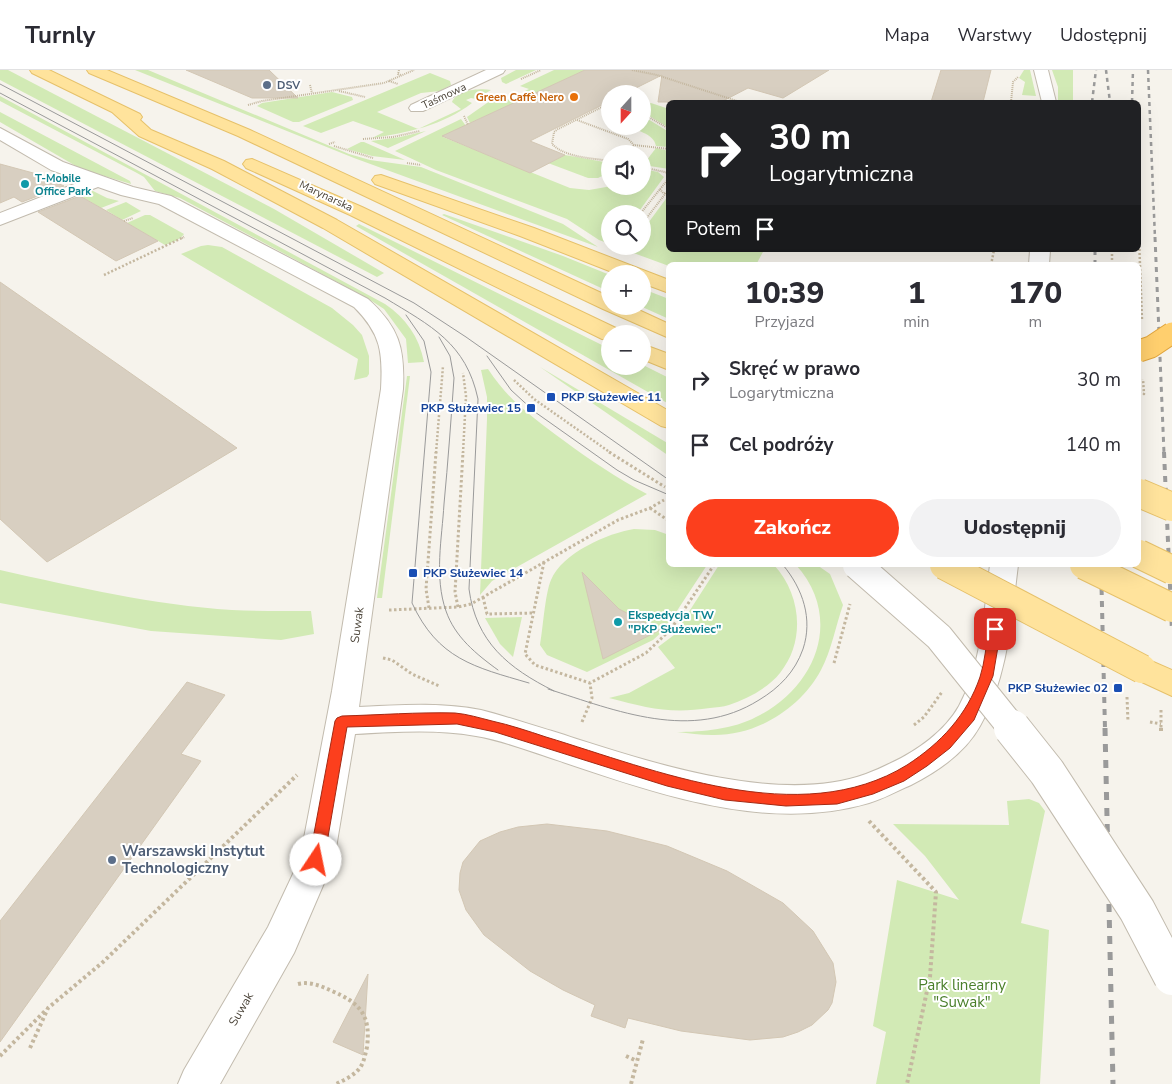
<!DOCTYPE html>
<html lang="pl">
<head>
<meta charset="utf-8">
<style>
	:root { --surface:#fff; --page:#f2f2f3; --text:#2b2b33; --muted:#7c7c81; --line:#e1e1e2; --accent:#fc3f1d }
	body { margin:0; font-family:"Nunito Sans",sans-serif; background:var(--page); color:var(--text); height:100vh; display:flex; flex-direction:column; font-size:19px; white-space:nowrap }
	* { box-sizing:border-box; margin:0 }
	p { font-size:16px; color:var(--muted) }
	.icon { flex:none; width:28px; height:28px; fill:none; stroke:currentColor; stroke-width:2; stroke-linecap:round; stroke-linejoin:round }
	.map { position:relative; flex:1; overflow:hidden }
	.side { position:absolute; left:666px; top:192px; width:475px; height:305px; display:flex; flex-direction:column; background:var(--surface); border-radius:8px; box-shadow:0 5px 20px #0002 }
	.side>* { flex:none }
	.top-card { position:absolute; left:666px; top:30px; width:475px; height:152px; border-radius:8px; box-shadow:0 5px 20px #0002; background:#202124; color:#fff; overflow:hidden }
	.needle { width:32px; rotate:201deg }
	.controls { position:absolute; left:601px; top:15px; display:grid; gap:10px }
	.controls a { display:grid; place-items:center; width:50px; height:50px; border-radius:50%; background:var(--surface); box-shadow:0 5px 20px #0002; font-size:25px }
	.pin { position:absolute; display:grid; place-items:center; width:42px; height:42px; color:#fff; margin:-21px; border-radius:10px; box-shadow:0 2px 8px #0006 }
	.me { position:absolute; width:55px; margin:-28px; rotate:11deg; stroke-linejoin:round; filter:drop-shadow(0 0 4px #0008) }
	.turn { display:flex; align-items:center; gap:18px; height:105px; padding:0 20px; font-size:22px }
	.turn .icon { width:65px; height:65px; stroke-width:2.5 }
	.turn b { display:block; font-size:35px; line-height:42px }
	.then { display:flex; align-items:center; height:48px; padding:0 20px; background:#0003; gap:10px; font-size:19px }
	.eta { display:flex; justify-content:space-evenly; align-items:center; height:85px; text-align:center }
	.eta b { font-size:30px; font-weight:800; line-height:35px }
	.button { display:flex; gap:10px; margin-top:auto; padding:10px 20px }
	.button a { flex:1; height:58px; border-radius:30px; background:var(--accent); color:#fff; font-size:20px; font-weight:800; line-height:58px; text-align:center }
	.button a+a { background:var(--page); color:var(--text) }
	ul { padding:0; list-style:none }
	li { display:flex; align-items:center; gap:15px; height:65px; padding:0 20px }
	li div { flex:1 }
	li b { display:block; font-size:19px }
	li em { font-style:normal }
	header { display:flex; align-items:center; gap:30px; box-sizing:border-box; height:70px; padding:0 25px; background:var(--surface); border-bottom:1px solid var(--line) }
	header strong { font-size:24px }
	nav { display:flex; gap:28px; margin-inline-start:auto; font-size:18px }
	.map>svg:first-child { display:block }
</style>
</head>
<body>
<header>
<strong>Turnly</strong>
<nav><a>Mapa</a><a>Warstwy</a><a>Udostępnij</a></nav>
</header>
<div class="map">
<svg width="1172" height="1014" viewBox="0 0 1172 1014">
	<rect width="100%" height="100%" fill="#f6f3ec"/>
	<g fill="#d2eab5">
		<path d="M 0,0 L 8,0 L 274,139 L 384,203 L 377,207 L 0,10 Z"/>
		<path d="M 135,0 L 148,0 L 349,84 L 370,90 L 421,97 L 563,154 L 598,177 L 354,88 Z"/>
		<path d="M 516,0 L 536,0 L 506,14 L 502,12 L 501,8 Z"/>
		<path d="M 554,0 L 585,0 L 535,24 L 525,21 L 529,19 L 520,16 Z"/>
		<path d="M 1024,0 L 1030,0 L 1036,26 L 1022,25 L 1025,12 L 1019,8 Z"/>
		<path d="M 1052,0 L 1073,0 L 1073,32 L 1058,32 L 1058,17 Z"/>
		<path d="M 430,3 L 450,11 L 451,15 L 440,21 L 421,23 L 377,42 L 418,59 L 461,39 L 452,32 C 457,20 479,18 491,20 L 476,29 L 471,28 L 466,30 L 472,33 C 444,55 407,63 372,68 L 384,62 L 353,51 L 321,63 L 303,56 Z"/>
		<path d="M 332,22 L 352,27 L 353,30 L 299,52 L 293,52 L 257,36 L 262,33 Z"/>
		<path d="M 0,26 L 385,234 C 406,248 419,267 424,292 L 408,293 L 406,269 L 384,239 L 367,228 L 180,128 L 155,121 L 144,107 L 137,103 L 0,31 Z"/>
		<path d="M 497,26 L 516,32 L 470,53 L 467,47 Z"/>
		<path d="M 651,33 L 669,39 L 669,58 L 643,42 L 643,37 Z"/>
		<path d="M 0,42 L 130,111 L 131,114 L 81,99 L 0,52 Z"/>
		<path d="M 643,46 L 669,62 L 669,77 L 656,76 C 654,63 635,60 624,56 L 642,56 Z"/>
		<path d="M 461,49 L 466,56 L 443,67 L 570,118 L 589,120 L 612,116 L 642,116 L 643,99 L 658,102 L 664,107 L 637,144 L 610,144 L 610,174 L 599,170 L 567,149 L 436,100 L 395,81 Z"/>
		<path d="M 426,61 L 388,78 L 371,71 L 400,67 Z"/>
		<path d="M 361,72 L 364,72 L 405,90 L 372,86 L 347,79 Z"/>
		<path d="M 656,78 L 669,81 L 669,99 L 643,95 Z"/>
		<path d="M 565,85 L 610,93 L 610,102 L 598,108 L 588,108 L 548,93 Z"/>
		<path d="M 91,120 L 107,128 L 119,131 L 101,138 L 79,125 Z"/>
		<path d="M 668,126 L 669,180 L 764,180 L 757,193 L 765,195 L 669,196 L 628,181 L 631,176 L 642,176 L 643,160 Z"/>
		<path d="M 126,132 L 141,141 L 122,150 L 106,140 Z"/>
		<path d="M 444,144 L 563,186 L 610,205 L 610,222 L 442,145 Z"/>
		<path d="M 145,145 L 150,145 L 184,164 C 180,170 173,172 165,175 L 127,153 Z"/>
		<path d="M 359,154 L 610,279 L 610,296 L 642,296 L 643,295 L 669,308 L 669,334 L 356,156 Z"/>
		<path d="M 208,175 L 222,177 L 332,238 L 353,255 L 362,265 L 369,286 L 369,304 L 367,307 L 354,310 L 358,289 L 181,184 L 201,176 Z"/>
		<path d="M 643,219 L 669,229 L 669,249 L 640,236 L 642,236 Z"/>
		<path d="M 540,297 L 669,374 L 669,386 Z"/>
		<path d="M 488,299 C 509,331 532,347 563,370 C 590,390 617,408 647,424 L 492,511 L 480,525 L 487,349 L 487,327 L 481,300 Z"/>
		<path d="M 407,306 L 410,306 L 382,528 L 377,528 Z"/>
		<path d="M 634,459 L 655,460 L 669,465 L 669,495 L 707,495 L 665,559 L 653,570 L 587,602 L 547,585 L 540,575 C 543,558 545,524 551,510 C 562,483 608,463 634,459 Z"/>
		<path d="M 719,495 L 774,495 C 801,524 806,571 780,603 C 768,618 747,629 729,635 C 723,637 716,637 710,638 C 670,644 647,638 609,628 L 629,623 L 675,598 L 658,577 L 674,565 Z"/>
		<path d="M 796,495 L 817,495 L 830,504 L 843,535 C 836,555 831,582 821,600 C 800,639 756,666 712,665 C 700,665 689,663 677,662 C 702,662 734,659 756,647 C 816,618 844,548 796,495 Z"/>
		<path d="M 0,500 C 76,517 154,535 232,540 C 258,541 285,541 311,541 L 314,564 L 281,570 L 151,561 L 0,533 Z"/>
		<path d="M 522,547 L 513,587 L 500,574 L 485,548 Z"/>
		<path d="M 1029,729 L 1039,733 L 1045,741 L 1021,853 L 1049,860 L 1040,1014 L 876,1014 L 886,962 L 873,956 L 897,810 L 959,830 L 925,786 L 893,754 L 1009,755 L 1007,731 Z"/>
	</g>
	<g fill="#d8cfc1" stroke="#d3c7b4">
		<path d="M 186,0 L 269,0 L 298,28 L 252,28 Z"/>
		<path d="M 585,0 L 829,0 L 783,28 L 748,18 L 721,32 L 658,32 L 662,5 L 624,24 L 610,24 L 610,31 L 530,71 L 565,85 L 530,103 L 442,66 Z"/>
		<path d="M 941,0 L 991,0 L 983,32 L 931,32 Z"/>
		<path d="M 0,94 L 37,104 L 64,116 L 22,132 L 14,127 L 0,133 Z"/>
		<path d="M 80,126 L 122,150 L 158,171 L 116,191 L 38,142 Z"/>
		<path d="M 0,212 L 116,293 L 237,378 L 47,492 L 0,449 Z"/>
		<path d="M 582,502 L 619,539 L 660,560 L 603,589 Z"/>
		<path d="M 187,612 L 225,625 L 181,684 L 201,691 L 0,972 L 0,851 Z"/>
		<path d="M 547,754 L 607,761 L 667,776 L 727,801 L 783,833 L 813,861 L 833,893 L 836,912 L 832,933 L 828,940 L 812,955 L 798,962 L 783,967 L 750,970 L 681,961 L 628,948 L 625,958 L 591,946 L 595,935 L 563,920 L 530,901 L 484,865 L 466,840 L 459,820 L 460,803 L 463,792 L 480,771 L 500,762 L 518,757 Z"/>
		<path d="M 368,904 L 363,985 L 333,972 Z"/>
	</g>
	<g fill="none" stroke-linecap="round" stroke-linejoin="round">
		<defs>
			<g id="minor">
				<path d="M 486,0 L 505,0 L 503,3 L 423,41 L 411,41 L 409,38 L 411,35 Z"/>
				<path d="M 1034,0 L 1048,0 L 1056,32 L 1042,32 Z"/>
				<path d="M 0,58 L 63,92 L 133,117 L 171,126 L 368,229 C 399,257 405,278 403,319 L 359,637 C 400,635 441,632 481,640 C 505,646 528,654 552,661 C 640,689 776,737 866,704 C 874,701 883,697 891,693 C 917,681 945,661 959,636 C 982,594 984,541 990,495 L 1018,495 C 1011,550 1008,607 980,656 C 965,683 937,702 911,715 C 897,721 883,729 869,733 C 808,751 744,744 683,729 C 638,718 592,702 548,687 C 524,679 500,670 476,666 C 436,659 396,662 355,664 L 334,790 L 294,883 L 220,1014 L 178,1014 L 184,1000 L 268,857 L 300,789 L 332,621 L 381,319 C 383,282 381,264 354,237 L 159,134 L 121,125 L 98,117 L 0,155 L 0,143 L 82,111 L 51,100 L 0,70 Z"/>
				<path d="M 1030,180 L 1050,180 L 1049,195 L 1029,195 Z"/>
			</g>
			<g id="major">
				<path d="M 30,0 L 49,0 L 140,44 L 142,47 L 140,50 L 151,60 L 224,91 L 337,150 L 669,341 L 669,358 L 661,356 L 323,158 L 212,99 L 139,66 L 112,42 L 32,3 Z"/>
				<path d="M 87,0 L 107,0 L 250,60 L 610,227 L 610,236 L 630,236 L 669,254 L 669,268 L 603,239 L 238,66 L 89,3 Z"/>
				<path d="M 252,89 L 362,137 L 618,259 L 621,264 L 610,264 L 610,270 L 602,269 L 350,145 L 246,98 L 243,94 L 246,90 Z"/>
				<path d="M 381,105 L 534,158 L 669,210 L 669,223 L 642,213 L 642,204 L 617,204 L 520,166 L 375,114 L 372,110 L 375,106 Z"/>
				<path d="M 642,274 L 669,284 L 669,300 L 642,289 Z"/>
				<path d="M 1142,587 L 1172,600 L 1172,626 L 1131,607 L 1127,599 L 1131,591 Z"/>
			</g>
		</defs>
		<use href="#minor" stroke="#c2bbae" stroke-width="2"/>
		<use href="#major" stroke="#e6c16a" stroke-width="2"/>
		<g stroke="#c4b79f" stroke-width="2" stroke-dasharray="1 1" stroke-linecap="butt">
			<path d="M 399,0 L 398,4 L 401,5"/>
			<path d="M 632,0 L 657,5 L 740,32"/>
			<path d="M 521,9 L 541,0"/>
			<path d="M 389,11 L 398,14"/>
			<path d="M 310,15 L 312,23"/>
			<path d="M 339,21 L 365,27"/>
			<path d="M 642,32 L 644,34 L 642,36"/>
			<path d="M 1011,32 L 1013,12 L 1018,7"/>
			<path d="M 610,33 L 558,59 L 554,62 L 552,74 C 566,88 592,88 610,91"/>
			<path d="M 248,35 L 262,31 L 384,13 L 414,0"/>
			<path d="M 642,43 L 669,59"/>
			<path d="M 464,46 L 468,55"/>
			<path d="M 577,50 L 628,69 L 634,75 L 669,79"/>
			<path d="M 363,69 L 393,67 L 420,61"/>
			<path d="M 329,74 L 335,72"/>
			<path d="M 334,76 L 373,88"/>
			<path d="M 627,84 L 634,75"/>
			<path d="M 407,93 L 421,95"/>
			<path d="M 642,97 L 669,103"/>
			<path d="M 660,119 L 663,123 L 669,124"/>
			<path d="M 640,144 L 669,108"/>
			<path d="M 124,151 L 133,148"/>
			<path d="M 642,154 L 669,119"/>
			<path d="M 1139,163 L 1139,168"/>
			<path d="M 182,168 L 184,167"/>
		</g>
		<g stroke="#c4b79f" stroke-width="2.5" stroke-dasharray="2 2" stroke-linecap="butt">
			<path d="M 1139,167 L 1142,250"/>
			<path d="M 1112,180 L 1112,195"/>
			<path d="M 991,195 L 994,180"/>
			<path d="M 104,205 L 184,167"/>
			<path d="M 514,310 L 534,329 L 611,383"/>
			<path d="M 1139,323 L 1144,324 L 1143,309"/>
			<path d="M 436,383 L 443,296"/>
			<path d="M 463,383 L 466,326 L 463,303"/>
		</g>
		<g stroke="#c4b79f" stroke-width="3" stroke-dasharray="2.5 2.5" stroke-linecap="butt">
			<path d="M 609,382 L 665,417"/>
			<path d="M 650,438 L 669,451"/>
			<path d="M 544,492 L 525,584 L 535,595 L 590,613 L 646,583 L 671,559 L 714,495"/>
			<path d="M 483,527 L 487,544 L 534,543"/>
			<path d="M 458,537 L 455,522 L 463,382"/>
			<path d="M 429,538 L 426,519 L 436,382"/>
			<path d="M 389,540 L 458,537 L 471,534 L 618,450 L 650,438 L 664,430"/>
			<path d="M 383,588 L 392,590 L 412,604 L 439,616"/>
			<path d="M 834,593 L 850,534"/>
			<path d="M 1127,627 L 1128,652"/>
			<path d="M 1161,640 L 1161,659"/>
			<path d="M 582,652 L 592,628 L 590,613"/>
			<path d="M 1150,652 L 1161,654"/>
			<path d="M 914,655 L 924,647 L 942,622"/>
		</g>
		<g stroke="#c4b79f" stroke-width="4" stroke-dasharray="3 3" stroke-linecap="butt">
			<path d="M 1161,658 L 1161,663"/>
			<path d="M 869,751 L 936,822 L 930,907 L 907,1014"/>
			<path d="M 298,914 C 310,911 321,916 332,921 C 360,933 371,945 367,977 C 365,985 364,993 359,999 C 353,1006 344,1010 336,1014"/>
			<path d="M 30,978 L 48,938 L 103,892 L 297,705"/>
			<path d="M 0,986 L 46,940"/>
			<path d="M 626,986 L 637,991"/>
			<path d="M 631,1014 L 643,969"/>
		</g>
		<use href="#minor" fill="#fff" fill-rule="evenodd"/>
		<use href="#major" fill="#ffe39c" fill-rule="evenodd"/>
		<g stroke="#9a9a9a" stroke-width="1">
			<path d="M 0,14 L 414,233 L 466,267 L 669,410"/>
			<path d="M 0,23 L 385,228 C 431,256 466,273 478,329 L 469,519 C 476,572 508,598 554,621"/>
			<path d="M 406,245 L 424,271 L 431,302 L 412,533 C 438,589 474,597 529,613"/>
			<path d="M 439,267 L 450,286 L 454,308 C 451,350 448,392 444,434 C 442,468 434,507 446,541 C 455,567 476,584 498,600"/>
			<path d="M 487,286 L 511,320 L 535,342 L 617,400 L 634,410 L 669,425"/>
			<path d="M 548,619 C 617,641 692,672 759,630 C 779,618 795,602 803,579 C 813,549 803,519 783,495"/>
		</g>
		<g stroke="#9a9a9a" stroke-width="2.5" stroke-dasharray="4 4" stroke-linecap="butt">
			<path d="M 1106,0 L 1110,32"/>
			<path d="M 1148,0 L 1155,168"/>
			<path d="M 1092,32 L 1096,0"/>
			<path d="M 1132,32 L 1133,0"/>
		</g>
		<g stroke="#9a9a9a" stroke-width="3" stroke-dasharray="5 5" stroke-linecap="butt">
			<path d="M 1155,167 L 1164,383"/>
			<path d="M 1095,180 L 1095,195"/>
		</g>
		<g stroke="#9a9a9a" stroke-width="4" stroke-dasharray="6 6" stroke-linecap="butt">
			<path d="M 1164,382 L 1172,561"/>
			<path d="M 1101,495 L 1105,659"/>
		</g>
		<path stroke="#9a9a9a" stroke-width="5" stroke-dasharray="8 8" stroke-linecap="butt" d="M 1105,658 L 1113,1014"/>
		<defs>
			<path id="minor-bridge-far1" d="M 857,495 L 939,567 L 1013,659"/>
			<path id="minor-bridge" d="M 1012,658 L 1047,702 L 1137,840 L 1172,907"/>
			<g id="major-bridge">
				<path d="M 1139,423 L 1172,437"/>
				<path d="M 1139,484 L 1172,500"/>
				<path d="M 944,495 L 1142,599"/>
				<path d="M 1084,495 L 1172,538"/>
			</g>
			<path id="highway-bridge" d="M 1139,281 L 1151,277 L 1172,263"/>
		</defs>
		<use href="#minor-bridge-far1" stroke="#c2bbae" stroke-width="30" stroke-linecap="butt"/>
		<use href="#minor-bridge" stroke="#c2bbae" stroke-width="38" stroke-linecap="butt"/>
		<use href="#major-bridge" stroke="#e6c16a" stroke-width="30" stroke-linecap="butt"/>
		<use href="#highway-bridge" stroke="#e0a43c" stroke-width="23" stroke-linecap="butt"/>
		<use href="#minor-bridge-far1" stroke="#fff" stroke-width="28"/>
		<use href="#minor-bridge" stroke="#fff" stroke-width="36"/>
		<use href="#major-bridge" stroke="#ffe39c" stroke-width="28"/>
		<use href="#highway-bridge" stroke="#ffcf6e" stroke-width="21"/>
	</g>
	<path fill="#fc3f1d" stroke="#a42913" d="M 995,554 L 999,555 L 1001,559 L 993,606 L 974,650 L 950,678 L 927,696 L 904,711 L 873,724 L 837,734 L 786,736 L 725,730 L 667,716 L 495,662 L 457,654 L 347,657 L 324,790 L 322,795 L 316,797 L 311,795 L 309,790 L 335,651 L 337,648 L 342,646 C 379,645 418,642 455,643 C 467,644 480,648 492,651 C 510,655 528,661 546,667 C 655,700 800,761 907,695 C 941,673 967,645 980,607 C 985,592 986,574 989,559 L 991,555 Z"/>
	<g fill="#5c6f8a" stroke="#fff" stroke-width="2">
		<circle cx="267" cy="15" r="5"/>
		<circle cx="112" cy="790" r="5"/>
	</g>
	<circle fill="#e8710a" stroke="#fff" stroke-width="2" cx="574" cy="27" r="5"/>
	<g fill="#0f9aa8" stroke="#fff" stroke-width="2">
		<circle cx="25" cy="114" r="5"/>
		<circle cx="618" cy="552" r="5"/>
	</g>
	<g fill="#1a4fb4" stroke="#fff" stroke-width="2">
		<rect x="546" y="322" width="10" height="10" rx="2.5"/>
		<rect x="526" y="333" width="10" height="10" rx="2.5"/>
		<rect x="408" y="498" width="10" height="10" rx="2.5"/>
		<rect x="1113" y="613" width="10" height="10" rx="2.5"/>
	</g>
	<g text-anchor="middle" dominant-baseline="central" stroke-width="4" stroke-linejoin="round" paint-order="stroke">
		<g font-size="11" font-weight="bold" fill="#4e5e75" stroke="#fff" text-anchor="start">
			<text x="277" y="15">DSV</text>
		</g>
		<g font-size="11" fill="#4b4439" stroke="#fff">
			<text transform="translate(444 26) rotate(-25)">Taśmowa</text>
			<text transform="translate(326 126) rotate(25)">Marynarska</text>
		</g>
		<g font-size="11" font-weight="bold" fill="#c56008" stroke="#fff" text-anchor="end">
			<text x="564" y="27">Green Caffè Nero</text>
		</g>
		<g font-size="11" font-weight="bold" fill="#0d838f" stroke="#fff" text-anchor="start">
			<text x="35" y="108">T-Mobile<tspan x="35" dy="13">Office Park</tspan></text>
		</g>
		<g font-size="12" font-weight="bold" fill="#164399" stroke="#fff" text-anchor="start">
			<text x="561" y="327">PKP Służewiec 11</text>
			<text x="521" y="338" text-anchor="end">PKP Służewiec 15</text>
			<text x="423" y="503">PKP Służewiec 14</text>
			<text x="1108" y="618" text-anchor="end">PKP Służewiec 02</text>
		</g>
		<g font-size="12" font-weight="bold" fill="#0d838f" stroke="#fff" text-anchor="start">
			<text x="628" y="545">Ekspedycja TW<tspan x="628" dy="14">"PKP Służewiec"</tspan></text>
		</g>
		<g font-size="12" fill="#4b4439" stroke="#fff">
			<text transform="translate(357 555) rotate(-82)">Suwak</text>
			<text transform="translate(241 939) rotate(-60)">Suwak</text>
		</g>
		<g font-size="15" font-weight="bold" fill="#4e5e75" stroke="#fff" text-anchor="start">
			<text x="122" y="781">Warszawski Instytut<tspan x="122" dy="17">Technologiczny</tspan></text>
		</g>
		<g font-size="15" fill="#4a7f2a" stroke="#fff">
			<text x="962" y="915">Park linearny<tspan x="962" dy="17">"Suwak"</tspan></text>
		</g>
	</g>
</svg>
<div class="controls">
<a><svg class="needle" viewBox="-14 -14 28 28"><path d="M0-13l5 13h-10z" fill="#e53935"/><path d="M0 13l5-13h-10z" fill="#7c7c81"/></svg></a>
<a><svg class="icon" aria-label="sound" viewBox="0 0 24 24"><path d="M4 9h4l5-4v14l-5-4H4zM17 9q2 3 0 6"/></svg></a>
<a><svg class="icon" aria-label="search" viewBox="0 0 24 24"><circle cx="10" cy="10" r="6"/><path d="M15 15l6 6"/></svg></a>
<a>+</a>
<a>−</a>
</div>
<div class="pin" style="left:995px;top:559px;background:#d93025"><svg class="icon" aria-label="arrive" viewBox="0 0 24 24"><path d="M6 21V4h12l-3 4 3 4H6"/></svg></div>
<svg class="me" style="left:316px;top:790px" viewBox="-20 -20 40 40"><circle r="19" fill="#fff"/><path d="M0-13L10 11 0 6-10 11z" fill="#fc3f1d"/></svg>
<div class="top-card">
<div class="turn"><svg class="icon" aria-label="right" viewBox="0 0 24 24"><path d="M7 20v-9h11M14 6l5 5-5 5"/></svg><div><b>30 m</b>Logarytmiczna</div></div>
<div class="then">Potem<svg class="icon" aria-label="arrive" viewBox="0 0 24 24"><path d="M6 21V4h12l-3 4 3 4H6"/></svg></div>
</div>
<section class="side">
<div class="eta">
<div><b>10:39</b><p>Przyjazd</p></div>
<div><b>1</b><p>min</p></div>
<div><b>170</b><p>m</p></div>
</div>
<ul>
<li><svg class="icon" aria-label="right" viewBox="0 0 24 24"><path d="M7 20v-9h11M14 6l5 5-5 5"/></svg><div><b>Skręć w prawo</b><p>Logarytmiczna</p></div><em>30 m</em></li>
<li><svg class="icon" aria-label="arrive" viewBox="0 0 24 24"><path d="M6 21V4h12l-3 4 3 4H6"/></svg><div><b>Cel podróży</b></div><em>140 m</em></li>
</ul>
<div class="button"><a>Zakończ</a><a>Udostępnij</a></div>
</section>
</div>
</body>
</html>
